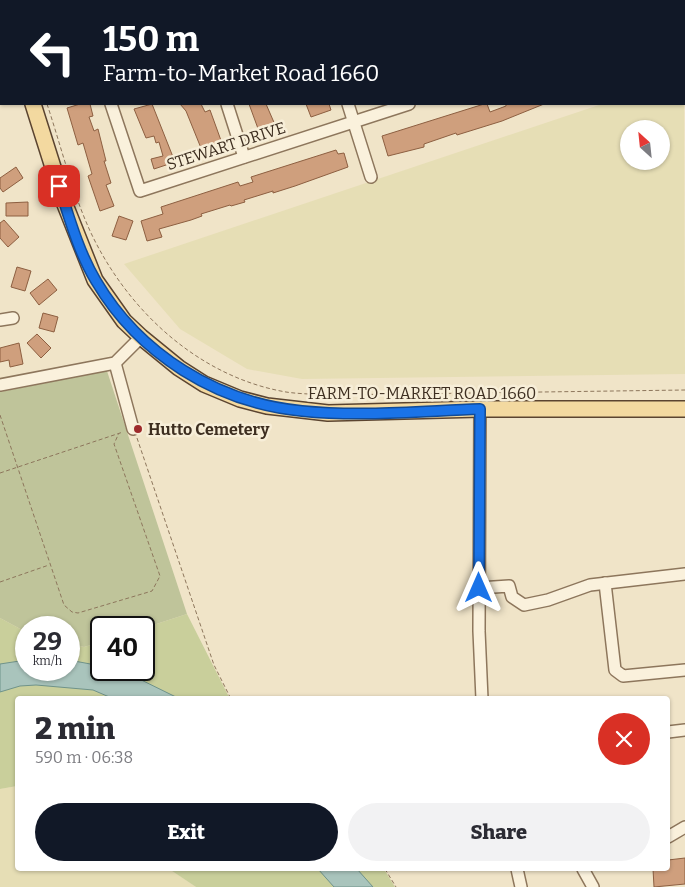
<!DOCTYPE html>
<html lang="en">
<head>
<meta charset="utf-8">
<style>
	:root { --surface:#fff; --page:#f2f2f3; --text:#2b2b33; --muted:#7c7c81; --accent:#111827 }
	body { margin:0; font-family:Bitter,serif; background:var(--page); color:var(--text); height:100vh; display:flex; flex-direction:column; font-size:19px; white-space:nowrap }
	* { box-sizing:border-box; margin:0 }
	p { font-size:16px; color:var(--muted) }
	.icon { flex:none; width:28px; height:28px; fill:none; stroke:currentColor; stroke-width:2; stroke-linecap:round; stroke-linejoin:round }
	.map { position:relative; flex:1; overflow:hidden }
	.drawer { position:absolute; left:15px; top:696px; width:655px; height:175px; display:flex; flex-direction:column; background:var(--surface); border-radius:5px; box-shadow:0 1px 4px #0004 }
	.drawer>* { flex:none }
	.banner { position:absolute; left:0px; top:0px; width:685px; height:105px; box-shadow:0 1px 4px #0004; background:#111827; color:#fff; overflow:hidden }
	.needle { width:32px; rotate:333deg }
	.fabs { position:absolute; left:620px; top:120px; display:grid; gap:10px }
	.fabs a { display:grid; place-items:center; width:50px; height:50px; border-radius:50%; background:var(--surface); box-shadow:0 1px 4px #0004; font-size:25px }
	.speed { position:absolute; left:15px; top:616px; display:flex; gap:10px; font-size:25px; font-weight:700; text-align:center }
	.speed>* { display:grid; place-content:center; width:65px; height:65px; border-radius:50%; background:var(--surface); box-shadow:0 1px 4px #0004; line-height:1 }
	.speed small { font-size:12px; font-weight:400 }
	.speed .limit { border:2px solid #111; border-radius:8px; background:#fff; color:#111 }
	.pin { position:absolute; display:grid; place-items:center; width:42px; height:42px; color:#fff; margin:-21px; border-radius:10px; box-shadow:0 2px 8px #0006 }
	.me { position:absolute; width:55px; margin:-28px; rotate:0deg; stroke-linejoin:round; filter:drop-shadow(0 0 4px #0008) }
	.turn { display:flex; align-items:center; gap:18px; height:105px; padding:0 20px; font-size:22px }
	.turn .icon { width:65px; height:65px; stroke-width:2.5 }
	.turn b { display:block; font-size:35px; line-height:42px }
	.round { display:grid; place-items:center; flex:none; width:52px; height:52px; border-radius:26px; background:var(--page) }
	.overview { display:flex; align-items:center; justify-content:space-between; height:85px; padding:0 20px }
	h1 { font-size:30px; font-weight:800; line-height:38px }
	.button { display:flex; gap:10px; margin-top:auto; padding:10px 20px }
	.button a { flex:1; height:58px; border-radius:30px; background:var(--accent); color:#fff; font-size:20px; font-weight:800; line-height:58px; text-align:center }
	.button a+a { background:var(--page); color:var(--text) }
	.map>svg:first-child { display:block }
</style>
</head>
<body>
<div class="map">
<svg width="685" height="887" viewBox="0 0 685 887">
	<rect width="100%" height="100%" fill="#f0e4c8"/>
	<g fill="#e6deb5" fill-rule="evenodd">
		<path d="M 684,76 L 685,374 L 302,379 L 247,369 L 180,329 L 124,264 L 602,104 L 684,104 ZM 629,129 L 661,129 L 661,161 L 629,161 Z"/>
		<path d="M 17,786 L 18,869 L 169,869 L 196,887 L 0,887 L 0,789 Z"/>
	</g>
	<g fill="#c9cf9b">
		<path d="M 187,614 L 230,699 L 18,699 L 17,786 L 0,789 L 0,618 L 26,632 L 26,670 L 69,670 L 69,643 L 84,647 L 101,642 L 101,670 L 144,670 L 144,628 Z"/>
		<path d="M 169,869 L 384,869 L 395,887 L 196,887 Z"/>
	</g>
	<path fill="#bfc49a" d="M 107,371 L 187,614 L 144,628 L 101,628 L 101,642 L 84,647 L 69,643 L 69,628 L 26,628 L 26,632 L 0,618 L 0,392 Z"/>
	<g fill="#a9c4bc" stroke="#6f938a">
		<path d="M 26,660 L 26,670 L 69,670 L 69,660 L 101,666 L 101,670 L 123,671 L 180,699 L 114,699 L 93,690 L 36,685 L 20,686 L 0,692 L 0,664 Z"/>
		<path d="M 318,869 L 357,869 L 373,887 L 334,887 Z"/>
	</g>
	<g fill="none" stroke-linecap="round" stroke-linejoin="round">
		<path stroke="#6f938a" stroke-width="2.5" d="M 231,1 L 232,0"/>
	</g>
	<g fill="#cf9f7d" stroke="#8d5f41">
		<path d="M 80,104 L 90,104 L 93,116 L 89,117 L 94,131 L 98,129 L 106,161 L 104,161 L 111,183 L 106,185 L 114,206 L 100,211 L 88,176 L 92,174 L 83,143 L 78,145 L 67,108 Z"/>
		<path d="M 152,104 L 175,162 L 154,169 L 151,159 L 163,156 L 159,142 L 156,143 L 154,136 L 146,138 L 134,109 Z"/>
		<path d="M 180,104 L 201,104 L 205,112 L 210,110 L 223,146 L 203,153 L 186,111 Z"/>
		<path d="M 249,104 L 266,104 L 276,127 L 260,134 Z"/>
		<path d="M 306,104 L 329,104 L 331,110 L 311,117 Z"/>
		<path d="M 484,104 L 487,104 L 490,112 L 506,106 L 506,104 L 544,104 L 502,121 L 457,135 L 456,133 L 424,144 L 424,147 L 388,156 L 382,136 Z"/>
		<path d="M 336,150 L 338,154 L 344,153 L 348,167 L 295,186 L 273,193 L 273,191 L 244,200 L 245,202 L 231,206 L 230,205 L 201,214 L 202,216 L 191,220 L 159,229 L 162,237 L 147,241 L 141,221 L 163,214 L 161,207 L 238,182 L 240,186 L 253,182 L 251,177 Z"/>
		<path d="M 16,167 L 23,178 L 3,192 L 0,188 L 0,178 Z"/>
		<path d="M 28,202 L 28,216 L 6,216 L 6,203 Z"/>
		<path d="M 119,216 L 133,221 L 126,240 L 112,236 Z"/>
		<path d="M 4,220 L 19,237 L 8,247 L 0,238 L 0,223 Z"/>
		<path d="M 17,267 L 31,271 L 25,291 L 11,287 Z"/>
		<path d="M 48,279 L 57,290 L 39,305 L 30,293 Z"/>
		<path d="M 43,313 L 58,317 L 54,332 L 39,328 Z"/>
		<path d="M 37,334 L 51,348 L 41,358 L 27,343 Z"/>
		<path d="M 19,343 L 23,364 L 10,367 L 9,360 L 0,362 L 0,348 Z"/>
		<path d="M 685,858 L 685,884 L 654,887 L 653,869 L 668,869 L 668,860 Z"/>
	</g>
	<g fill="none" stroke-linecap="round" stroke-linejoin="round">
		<defs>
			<g id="minor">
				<path d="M 77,0 L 78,1"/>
				<path d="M 435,0 L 435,1"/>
				<path d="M 555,0 L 555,1"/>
				<path d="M 674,0 L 675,1"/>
				<path d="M 684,15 L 685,15"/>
				<path d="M 111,104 L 140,191 L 409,104"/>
				<path d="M 227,104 L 244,157"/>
				<path d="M 348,104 L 371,177"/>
				<path d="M 0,320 L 13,318"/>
				<path d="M 115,363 L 133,429"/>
				<path d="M 0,385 L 115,363 L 141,337"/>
				<path d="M 480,409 L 479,631 L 482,699"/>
				<path d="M 605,583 L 615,670 L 623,676 L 685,670"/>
				<path d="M 479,588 L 509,586 L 512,597 L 524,605 L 548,600 L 590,585 L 685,574"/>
				<path d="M 668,732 L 685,730"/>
				<path d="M 668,837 L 685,827"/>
				<path d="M 517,869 L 521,887"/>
				<path d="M 583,869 L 593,887"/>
			</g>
			<g id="major">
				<path d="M 0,12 L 1,16"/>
				<path d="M 33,104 L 64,202 L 95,280 L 124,321 L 141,337 L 179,368 L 204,384 L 240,399 L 267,406 L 328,413 L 480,409 L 685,409"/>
			</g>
		</defs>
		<use href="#minor" stroke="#8d765c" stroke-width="14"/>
		<use href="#major" stroke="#5b4430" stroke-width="18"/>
		<g stroke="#8d765c" stroke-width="1" stroke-dasharray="4 2.5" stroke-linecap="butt">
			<path d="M 12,0 L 13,1"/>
			<path d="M 47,104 C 61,146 72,192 91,233 C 128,311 199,377 286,392 C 299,394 314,394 327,395 L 685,390"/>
			<path d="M 0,415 L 64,605 L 72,612 L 78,613 L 152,591 L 160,576 L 114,444 L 119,433"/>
			<path d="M 137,438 L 214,665 L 231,699"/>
			<path d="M 0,473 L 123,432"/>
			<path d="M 0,582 L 49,565"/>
			<path d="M 385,869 L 396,887"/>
		</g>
		<use href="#minor" stroke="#faf1dc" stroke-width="11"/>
		<use href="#major" stroke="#f3d9a0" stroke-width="15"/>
	</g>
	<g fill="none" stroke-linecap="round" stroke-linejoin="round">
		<defs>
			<path id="route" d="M 59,186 C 69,217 79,253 96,281 C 139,354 217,403 302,411 C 361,417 422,411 480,409 L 479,588"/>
		</defs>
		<use href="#route" stroke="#114b97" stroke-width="12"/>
		<use href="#route" stroke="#1a73e8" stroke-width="9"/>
	</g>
	<circle fill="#9e2a2b" stroke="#f7eed8" stroke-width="2" cx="138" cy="429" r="5"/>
	<g text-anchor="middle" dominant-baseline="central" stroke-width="5" stroke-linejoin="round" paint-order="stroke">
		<g font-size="16" fill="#3d2e20" stroke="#f7eed8">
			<text transform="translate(226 146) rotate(-18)">STEWART DRIVE</text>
			<text x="422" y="393">FARM-TO-MARKET ROAD 1660</text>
		</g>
		<g font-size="16" font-weight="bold" fill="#3d2e20" stroke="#f7eed8" text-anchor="start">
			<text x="148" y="429">Hutto Cemetery</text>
		</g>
	</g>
</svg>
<div class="fabs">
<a><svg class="needle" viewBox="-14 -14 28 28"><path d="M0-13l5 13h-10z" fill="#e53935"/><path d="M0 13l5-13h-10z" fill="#7c7c81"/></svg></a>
</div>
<div class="speed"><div>29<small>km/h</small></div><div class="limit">40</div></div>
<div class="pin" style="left:59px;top:186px;background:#d93025"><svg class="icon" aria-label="arrive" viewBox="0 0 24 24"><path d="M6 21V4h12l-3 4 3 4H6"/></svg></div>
<svg class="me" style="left:479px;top:588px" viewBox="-20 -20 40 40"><path d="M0-17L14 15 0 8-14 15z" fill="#1a73e8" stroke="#fff" stroke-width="4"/></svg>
<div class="banner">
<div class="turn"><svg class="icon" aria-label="left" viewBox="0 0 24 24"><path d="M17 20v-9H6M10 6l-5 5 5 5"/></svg><div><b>150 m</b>Farm-to-Market Road 1660</div></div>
</div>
<section class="drawer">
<div class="overview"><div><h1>2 min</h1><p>590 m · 06:38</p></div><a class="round" style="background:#d93025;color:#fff"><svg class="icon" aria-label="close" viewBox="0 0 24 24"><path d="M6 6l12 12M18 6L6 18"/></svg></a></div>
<div class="button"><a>Exit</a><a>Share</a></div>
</section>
</div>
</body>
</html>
